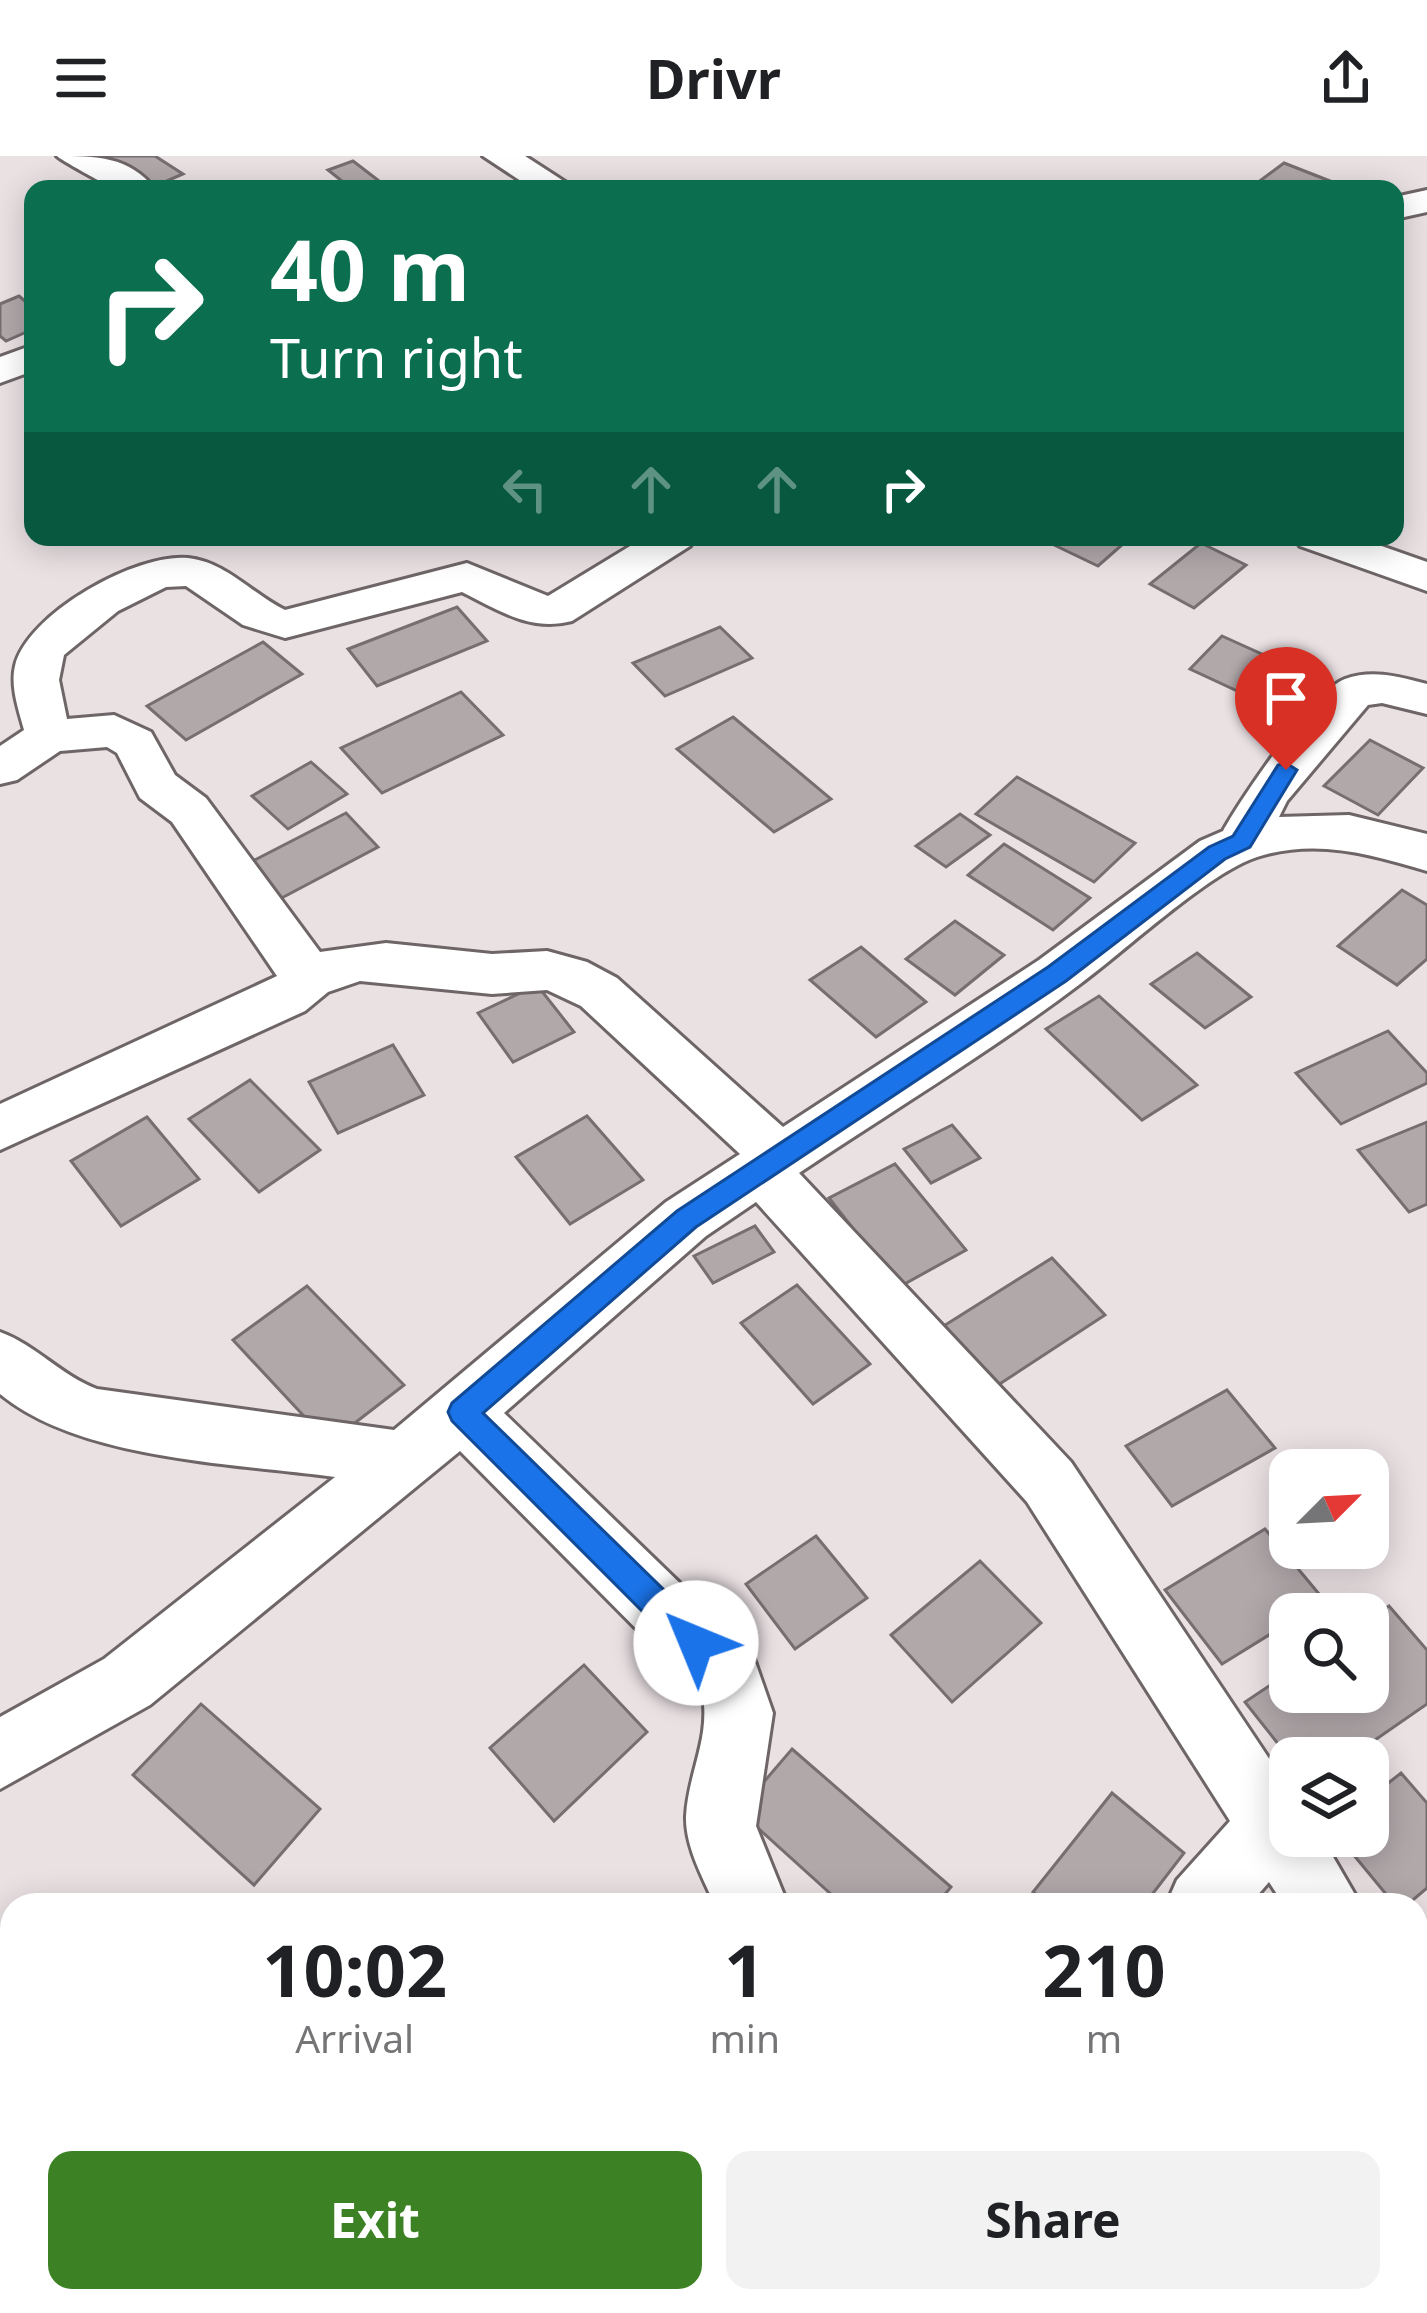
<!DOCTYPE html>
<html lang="en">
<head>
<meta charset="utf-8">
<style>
	:root { --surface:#fff; --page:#f2f2f2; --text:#202124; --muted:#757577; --accent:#3d8125 }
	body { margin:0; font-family:"Noto Sans",sans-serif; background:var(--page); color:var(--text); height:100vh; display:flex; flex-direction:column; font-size:45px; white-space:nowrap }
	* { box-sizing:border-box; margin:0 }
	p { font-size:39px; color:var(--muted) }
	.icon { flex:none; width:66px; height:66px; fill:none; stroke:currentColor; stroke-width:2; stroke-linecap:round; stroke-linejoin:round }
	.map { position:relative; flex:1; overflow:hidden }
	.details { position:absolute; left:0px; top:1737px; width:1428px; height:420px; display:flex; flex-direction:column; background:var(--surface); border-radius:36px 36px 0 0; box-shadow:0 6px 30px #0003 }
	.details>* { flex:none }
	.guide { position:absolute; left:24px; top:24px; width:1380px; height:366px; border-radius:24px; box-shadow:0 6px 30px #0003; background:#0b6e4f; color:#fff; overflow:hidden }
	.needle { width:78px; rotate:66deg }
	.fabs { position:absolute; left:1269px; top:1293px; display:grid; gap:24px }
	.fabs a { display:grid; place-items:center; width:120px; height:120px; border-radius:24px; background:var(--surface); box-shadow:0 6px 30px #0003; font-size:60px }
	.pin { position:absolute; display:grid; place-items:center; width:102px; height:102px; color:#fff; margin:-123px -51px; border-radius:50% 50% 50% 0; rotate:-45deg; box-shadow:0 0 12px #0007 }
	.pin .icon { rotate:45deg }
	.me { position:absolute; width:132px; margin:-66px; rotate:315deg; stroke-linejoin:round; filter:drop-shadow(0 0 9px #0008) }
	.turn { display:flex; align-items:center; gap:42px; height:252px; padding:0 48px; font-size:54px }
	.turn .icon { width:156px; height:156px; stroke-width:2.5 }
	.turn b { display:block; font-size:84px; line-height:102px }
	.lanes { display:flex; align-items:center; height:114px; padding:0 48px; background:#0003; justify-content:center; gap:60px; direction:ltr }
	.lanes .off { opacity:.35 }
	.eta { display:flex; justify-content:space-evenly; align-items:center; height:204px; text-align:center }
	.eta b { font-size:72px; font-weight:700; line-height:84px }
	.action { display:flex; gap:24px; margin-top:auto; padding:24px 48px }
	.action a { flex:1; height:138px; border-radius:24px; background:var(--accent); color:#fff; font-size:48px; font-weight:700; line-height:138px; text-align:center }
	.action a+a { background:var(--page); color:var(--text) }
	header { display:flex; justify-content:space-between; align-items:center; height:156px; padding:0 48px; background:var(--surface); font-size:54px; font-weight:700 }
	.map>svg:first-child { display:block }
</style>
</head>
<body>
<header><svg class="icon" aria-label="menu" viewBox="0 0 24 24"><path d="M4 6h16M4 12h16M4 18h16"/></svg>Drivr<svg class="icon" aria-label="share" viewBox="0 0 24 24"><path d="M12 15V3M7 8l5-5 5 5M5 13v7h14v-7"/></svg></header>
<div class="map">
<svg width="1427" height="2157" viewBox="0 0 1427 2157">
	<rect width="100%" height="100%" fill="#eae1e3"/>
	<g fill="#b1a8aa" stroke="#766e70" stroke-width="3">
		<path d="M 105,0 L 155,0 L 183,18 L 153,31 Z"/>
		<path d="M 353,5 L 379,25 L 352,33 L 328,14 Z"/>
		<path d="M 1284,7 L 1330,25 L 1319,33 L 1249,33 Z"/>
		<path d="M 19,140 L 33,152 L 33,173 L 6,185 L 0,180 L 0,148 Z"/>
		<path d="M 1060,381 L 1131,381 L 1098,410 L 1052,388 Z"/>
		<path d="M 1201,387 L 1246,409 L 1194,452 L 1150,428 Z"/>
		<path d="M 457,451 L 487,485 L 377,530 L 348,493 Z"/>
		<path d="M 720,471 L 752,502 L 665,540 L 633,507 Z"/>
		<path d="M 1222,480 L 1332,530 L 1302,565 L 1190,513 Z"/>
		<path d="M 263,486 L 302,518 L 186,584 L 147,550 Z"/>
		<path d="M 461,536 L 503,579 L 382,637 L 341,592 Z"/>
		<path d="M 733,561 L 831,643 L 774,676 L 677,593 Z"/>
		<path d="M 1370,584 L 1423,612 L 1378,659 L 1324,630 Z"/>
		<path d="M 311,606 L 347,638 L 288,673 L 252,640 Z"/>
		<path d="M 1017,621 L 1135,687 L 1094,726 L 976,658 Z"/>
		<path d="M 346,657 L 378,691 L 276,745 L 243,710 Z"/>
		<path d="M 960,658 L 990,679 L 946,711 L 916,690 Z"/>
		<path d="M 1004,688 L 1090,742 L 1053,774 L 968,719 Z"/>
		<path d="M 1402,734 L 1427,749 L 1427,803 L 1397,829 L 1338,790 Z"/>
		<path d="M 955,765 L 1004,799 L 955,839 L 906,803 Z"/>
		<path d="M 861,791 L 926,846 L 876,881 L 810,824 Z"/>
		<path d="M 1197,797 L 1251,841 L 1205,872 L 1151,828 Z"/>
		<path d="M 537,829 L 574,876 L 513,906 L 478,857 Z"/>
		<path d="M 1099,840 L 1197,929 L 1142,964 L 1046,873 Z"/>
		<path d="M 1388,875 L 1427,917 L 1427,927 L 1341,968 L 1296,917 Z"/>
		<path d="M 393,889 L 424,939 L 338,977 L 309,926 Z"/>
		<path d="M 250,924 L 320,994 L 259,1036 L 189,963 Z"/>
		<path d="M 587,960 L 643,1024 L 570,1068 L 516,1001 Z"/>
		<path d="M 147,961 L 199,1023 L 121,1070 L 71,1005 Z"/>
		<path d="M 1427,966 L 1427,1048 L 1409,1056 L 1358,994 Z"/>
		<path d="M 952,969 L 980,1002 L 931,1027 L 904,993 Z"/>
		<path d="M 895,1008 L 966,1094 L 899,1131 L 829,1042 Z"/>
		<path d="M 755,1070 L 774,1096 L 713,1127 L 694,1100 Z"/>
		<path d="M 1052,1102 L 1105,1159 L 995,1231 L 942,1171 Z"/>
		<path d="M 797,1129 L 870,1208 L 813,1248 L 741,1167 Z"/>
		<path d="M 307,1130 L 404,1229 L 329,1287 L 233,1184 Z"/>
		<path d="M 1227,1234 L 1275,1292 L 1172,1350 L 1126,1290 Z"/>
		<path d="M 1265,1373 L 1324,1444 L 1302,1458 L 1290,1458 L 1290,1466 L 1222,1508 L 1165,1434 Z"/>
		<path d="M 816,1380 L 867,1442 L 795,1493 L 746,1428 Z"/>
		<path d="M 980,1405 L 1041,1467 L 952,1546 L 891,1479 Z"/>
		<path d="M 1389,1450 L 1427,1494 L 1427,1548 L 1349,1602 L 1290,1603 L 1245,1546 L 1290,1516 L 1290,1536 L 1368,1536 L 1368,1464 Z"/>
		<path d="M 584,1509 L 647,1576 L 554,1665 L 490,1592 Z"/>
		<path d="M 201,1548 L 320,1653 L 254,1729 L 133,1619 Z"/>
		<path d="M 792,1593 L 951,1731 L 936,1749 L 843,1749 L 739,1655 Z"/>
		<path d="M 1401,1617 L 1427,1647 L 1427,1732 L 1407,1749 L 1395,1749 L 1338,1680 L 1368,1680 L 1368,1643 Z"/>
		<path d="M 1112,1637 L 1184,1697 L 1144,1749 L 1048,1749 L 1033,1736 Z"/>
		<path d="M 128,2145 L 199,2145 L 189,2157 L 138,2157 Z"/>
		<path d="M 580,2145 L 710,2145 L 722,2157 L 571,2157 Z"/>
	</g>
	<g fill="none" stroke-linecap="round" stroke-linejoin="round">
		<defs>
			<g id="minor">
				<path d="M 57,0 C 96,0 129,0 155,33 C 144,33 125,37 115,33 C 110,31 59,3 57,0 Z"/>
				<path d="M 483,0 L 525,0 L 576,33 L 533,33 Z"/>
				<path d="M 1427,34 L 1427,56 L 1395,63 L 1395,41 Z"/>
				<path d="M 33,189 L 33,215 L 0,227 L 0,201 Z"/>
				<path d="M 645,381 L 696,381 L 690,390 L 572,465 C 530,476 498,454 462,436 L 285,482 L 243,469 L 186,430 L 166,431 L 118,455 L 64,499 L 59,524 L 67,563 L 114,559 L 151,576 L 175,619 L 206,642 L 320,796 L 386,787 L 492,798 L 547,795 L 587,806 L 617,822 L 783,971 L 1039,804 L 1200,685 L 1223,675 C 1240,644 1314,534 1345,523 C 1373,513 1399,521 1427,528 L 1427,558 L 1382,547 L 1368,549 L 1287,645 L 1279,661 L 1349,659 L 1427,678 L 1427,715 C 1371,698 1315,682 1257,701 C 1208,717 1125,795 1080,828 C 990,896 892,955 799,1017 L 1071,1306 L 1290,1634 L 1290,1680 L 1321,1680 L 1361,1749 L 1284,1749 L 1269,1726 L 1249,1749 L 1166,1749 L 1177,1724 L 1230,1665 L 1027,1346 L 756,1046 L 706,1080 L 504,1257 L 752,1497 L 773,1557 L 756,1670 L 788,1749 L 715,1749 C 703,1722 685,1690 686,1660 C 688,1618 710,1583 703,1540 L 460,1295 L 150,1549 L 0,1633 L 0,1561 L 104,1503 L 335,1321 C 233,1307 80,1304 0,1238 L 0,1176 C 36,1189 60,1219 97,1233 L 394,1274 L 666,1046 L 740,998 L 581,850 L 547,834 L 492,838 L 360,825 L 328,836 L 305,855 L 0,994 L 0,948 L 277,820 L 172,666 L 140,642 L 117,597 L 107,591 L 60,595 L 17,624 L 0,628 L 0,590 L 24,574 C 19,555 10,531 15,510 C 27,458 136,397 188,402 C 226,406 252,438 285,454 L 467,407 L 548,440 Z"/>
				<path d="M 1294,381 L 1356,381 L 1427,406 L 1427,435 L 1300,390 Z"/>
				<path d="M 1427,1791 L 1427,1944 L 1416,1940 L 1416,1794 Z"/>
				<path d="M 470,2145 L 553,2145 L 548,2157 L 465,2157 Z"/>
				<path d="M 875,2145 L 956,2145 L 951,2157 L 870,2157 Z"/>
			</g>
		</defs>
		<use href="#minor" stroke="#6e6567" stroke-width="6"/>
		<use href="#minor" fill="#fff" fill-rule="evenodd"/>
	</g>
	<path fill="#1a73e8" stroke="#114b97" stroke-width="3" d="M 1286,607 L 1297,614 L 1250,691 L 1225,703 L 1066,825 L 696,1071 L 483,1257 L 707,1476 L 712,1487 L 707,1498 L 696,1502 L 685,1498 L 452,1265 L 448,1256 L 452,1247 L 677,1055 L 1048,811 L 1209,691 L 1233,680 L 1278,609 Z"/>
</svg>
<div class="fabs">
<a><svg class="needle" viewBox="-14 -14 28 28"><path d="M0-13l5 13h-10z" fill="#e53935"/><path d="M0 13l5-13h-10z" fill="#757577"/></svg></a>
<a><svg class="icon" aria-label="search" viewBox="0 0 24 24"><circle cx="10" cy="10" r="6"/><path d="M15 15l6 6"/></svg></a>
<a><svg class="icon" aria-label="layers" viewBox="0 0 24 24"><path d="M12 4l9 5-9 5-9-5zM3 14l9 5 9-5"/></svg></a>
</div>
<div class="pin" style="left:1286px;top:614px;background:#d93025"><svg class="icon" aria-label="arrive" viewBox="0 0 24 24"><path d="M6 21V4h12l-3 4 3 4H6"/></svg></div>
<svg class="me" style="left:696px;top:1487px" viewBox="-20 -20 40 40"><circle r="19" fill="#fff"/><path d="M0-13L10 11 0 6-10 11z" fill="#1a73e8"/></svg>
<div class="guide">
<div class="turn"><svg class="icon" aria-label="right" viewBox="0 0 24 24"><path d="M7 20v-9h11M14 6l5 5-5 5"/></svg><div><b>40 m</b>Turn right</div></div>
<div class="lanes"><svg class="icon off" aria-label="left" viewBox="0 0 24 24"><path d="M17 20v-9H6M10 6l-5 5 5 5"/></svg><svg class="icon off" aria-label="ahead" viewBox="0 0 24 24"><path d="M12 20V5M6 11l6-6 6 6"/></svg><svg class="icon off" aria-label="ahead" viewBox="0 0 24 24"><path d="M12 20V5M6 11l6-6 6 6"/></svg><svg class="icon" aria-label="right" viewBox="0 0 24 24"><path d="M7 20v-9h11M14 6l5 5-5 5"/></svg></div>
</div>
<section class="details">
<div class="eta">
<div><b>10:02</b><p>Arrival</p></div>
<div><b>1</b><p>min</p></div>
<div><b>210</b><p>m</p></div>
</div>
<div class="action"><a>Exit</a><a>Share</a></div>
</section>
</div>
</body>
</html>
